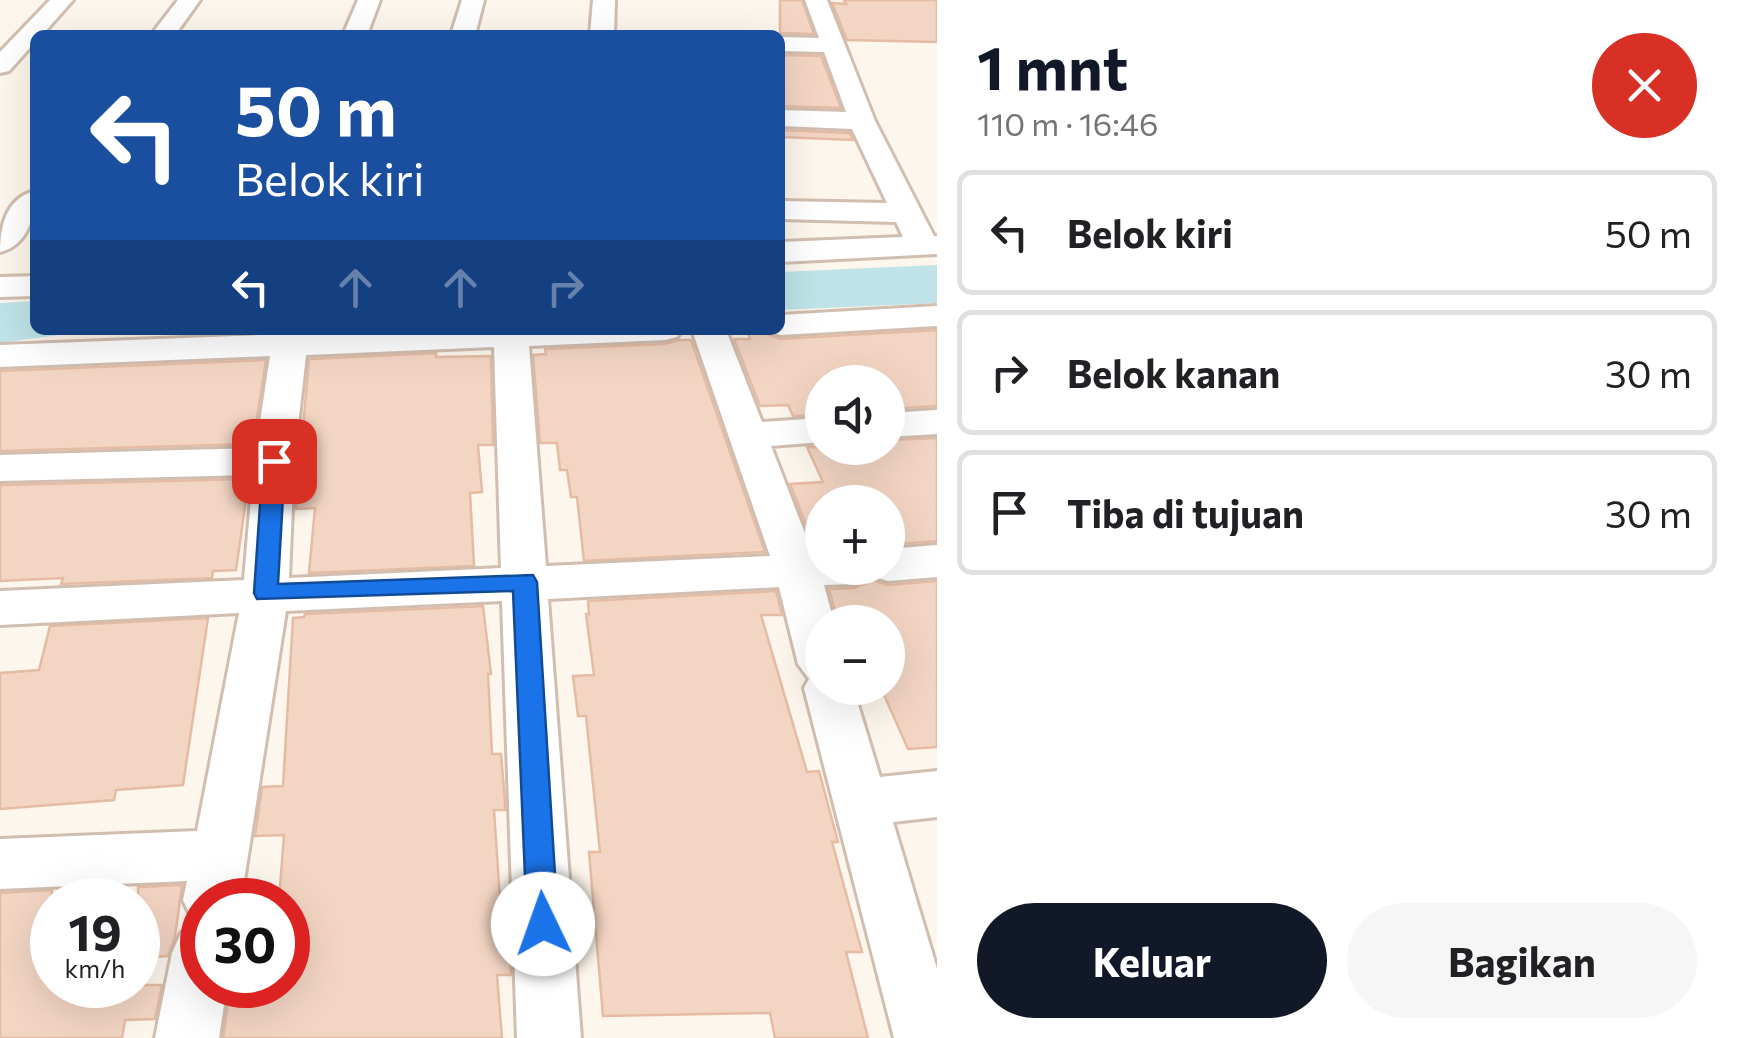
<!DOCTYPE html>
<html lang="id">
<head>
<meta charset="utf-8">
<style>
	:root { --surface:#fff; --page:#f6f6f6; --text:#202124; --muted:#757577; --line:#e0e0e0; --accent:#111827 }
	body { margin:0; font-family:Commissioner,sans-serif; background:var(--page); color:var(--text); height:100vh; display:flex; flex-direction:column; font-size:38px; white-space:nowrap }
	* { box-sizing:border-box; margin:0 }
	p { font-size:32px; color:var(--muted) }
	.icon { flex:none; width:55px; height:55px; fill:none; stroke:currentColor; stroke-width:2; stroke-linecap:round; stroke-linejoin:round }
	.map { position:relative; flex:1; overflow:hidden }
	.drawer { display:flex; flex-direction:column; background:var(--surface); width:800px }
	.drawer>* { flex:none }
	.hud { position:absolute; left:30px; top:30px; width:755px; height:305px; border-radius:15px; box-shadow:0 10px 40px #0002; background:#1a4fa0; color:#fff; overflow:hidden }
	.buttons { position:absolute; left:805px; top:365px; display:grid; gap:20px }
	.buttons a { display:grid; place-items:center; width:100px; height:100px; border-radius:50%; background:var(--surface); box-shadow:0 10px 40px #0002; font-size:50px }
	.speed { position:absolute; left:30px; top:878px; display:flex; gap:20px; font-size:50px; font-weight:700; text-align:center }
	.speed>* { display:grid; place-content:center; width:130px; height:130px; border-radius:50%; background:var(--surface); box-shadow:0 10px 40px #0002; line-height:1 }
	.speed small { font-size:25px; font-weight:400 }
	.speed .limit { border:15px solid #d22; background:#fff; color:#111 }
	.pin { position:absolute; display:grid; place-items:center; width:85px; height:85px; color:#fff; margin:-42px; border-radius:20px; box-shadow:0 5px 15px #0006 }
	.me { position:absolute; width:110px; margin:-55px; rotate:357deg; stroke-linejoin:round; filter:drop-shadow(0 0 8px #0008) }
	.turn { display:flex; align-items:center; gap:35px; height:210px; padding:0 40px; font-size:45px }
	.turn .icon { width:130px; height:130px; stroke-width:2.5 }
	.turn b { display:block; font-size:70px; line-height:85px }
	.lanes { display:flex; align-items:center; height:95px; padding:0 40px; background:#0003; justify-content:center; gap:50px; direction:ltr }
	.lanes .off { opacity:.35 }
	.round { display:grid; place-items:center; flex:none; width:105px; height:105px; border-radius:52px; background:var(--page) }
	.head { display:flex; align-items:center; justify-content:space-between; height:170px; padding:0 40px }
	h1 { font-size:60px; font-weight:700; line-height:75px; color:var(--accent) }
	.action { display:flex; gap:20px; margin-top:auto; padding:20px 40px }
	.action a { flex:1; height:115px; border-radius:60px; background:var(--accent); color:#fff; font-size:40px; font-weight:700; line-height:115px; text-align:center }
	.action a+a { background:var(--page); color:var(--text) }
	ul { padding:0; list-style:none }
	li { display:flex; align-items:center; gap:30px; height:125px; margin:0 20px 15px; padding:0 20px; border:5px solid var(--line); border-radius:15px }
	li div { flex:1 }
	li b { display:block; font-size:38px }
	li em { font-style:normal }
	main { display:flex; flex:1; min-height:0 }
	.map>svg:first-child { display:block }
</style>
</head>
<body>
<main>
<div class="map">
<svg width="937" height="1038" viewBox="0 0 937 1038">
	<rect width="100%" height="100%" fill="#fdf6ec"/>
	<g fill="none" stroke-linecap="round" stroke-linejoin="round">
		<g fill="#bfe3e8" fill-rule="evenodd">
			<path d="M 937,265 L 937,303 L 780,310 L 780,272 Z"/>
			<path d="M 35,301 L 35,330 L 62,330 L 59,335 L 0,343 L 0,303 Z"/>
		</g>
	</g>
	<g fill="#f3d5c3" stroke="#e6bba3" stroke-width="2.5">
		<path d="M 780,0 L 802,0 L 814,34 L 780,33 Z"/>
		<path d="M 844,0 L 937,0 L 937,42 L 847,40 L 832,3 L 846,4 Z"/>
		<path d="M 780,55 L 821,56 L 841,108 L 780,106 Z"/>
		<path d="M 780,130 L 850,133 L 853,140 L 780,137 Z"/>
		<path d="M 937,330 L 937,406 L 888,409 L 888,382 L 822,382 L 822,415 L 793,416 L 788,405 L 760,406 L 734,339 L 750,339 L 748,333 L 764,333 L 780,339 Z"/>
		<path d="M 679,340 L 691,340 L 765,552 L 584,561 L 577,497 L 571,497 L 567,470 L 560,470 L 557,443 L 540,443 L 533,355 L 546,354 L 545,349 L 665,344 Z"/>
		<path d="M 436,353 L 436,357 L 491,356 L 493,445 L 478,445 L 482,492 L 470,493 L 474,566 L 309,573 L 315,508 L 296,509 L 309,359 Z"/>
		<path d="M 266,360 L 253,444 L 0,451 L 0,371 Z"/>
		<path d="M 937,438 L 937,541 L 888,545 L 888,502 L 822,502 L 822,550 L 816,550 L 790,484 L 823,482 L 807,447 L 888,448 L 888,440 Z"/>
		<path d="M 249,479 L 236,570 L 213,571 L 212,578 L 61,584 L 63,578 L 0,581 L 0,485 Z"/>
		<path d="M 872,580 L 888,585 L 937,581 L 937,747 L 908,749 L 881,688 L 888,688 L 888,622 L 855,622 L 852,614 L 836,614 L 829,589 L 855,588 Z"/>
		<path d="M 776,591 L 782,615 L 761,615 L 807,772 L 819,771 L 838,842 L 832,842 L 862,952 L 846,952 L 868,1038 L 775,1038 L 770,1013 L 603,1016 L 589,852 L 600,852 L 586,716 L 578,716 L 573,676 L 594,675 L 586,614 L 589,614 L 588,601 Z"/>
		<path d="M 483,606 L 491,674 L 488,674 L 492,754 L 501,754 L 505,802 L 505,810 L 494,810 L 502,929 L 509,929 L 511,975 L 497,975 L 502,1038 L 223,1038 L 228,1004 L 240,1004 L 241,985 L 288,985 L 288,900 L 279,900 L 284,835 L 255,836 L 262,787 L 283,786 L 293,618 L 304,617 L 305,614 Z"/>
		<path d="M 208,618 L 183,785 L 116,790 L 114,800 L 0,809 L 0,673 L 39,670 L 50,626 Z"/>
		<path d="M 182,885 L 175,937 L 168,956 L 138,958 L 138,887 Z"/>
		<path d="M 52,890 L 52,985 L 162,985 L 155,1019 L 125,1020 L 122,1038 L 0,1038 L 0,893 Z"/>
	</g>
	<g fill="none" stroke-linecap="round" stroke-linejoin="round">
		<defs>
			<g id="street">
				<path d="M 50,0 L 73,0 L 42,35 L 35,35 L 35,42 L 9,71 L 0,73 L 0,52 Z"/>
				<path d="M 178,0 L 200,0 L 175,35 L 151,35 Z"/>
				<path d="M 358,0 L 380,0 L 367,35 L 343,35 Z"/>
				<path d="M 462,0 L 484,0 L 475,35 L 451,35 Z"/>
				<path d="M 593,0 L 615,0 L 614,35 L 590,35 Z"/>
				<path d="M 805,0 L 827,0 L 875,121 L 934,236 L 937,236 L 937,254 L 780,262 L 780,242 L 903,237 L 896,222 L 780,219 L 780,201 L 887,203 L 852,129 L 780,126 L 780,110 L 846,112 L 824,52 L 780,51 L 780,37 L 819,38 Z"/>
				<path d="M 35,191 C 35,216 28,245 0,252 C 0,227 6,198 35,191 Z"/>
				<path d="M 35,276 L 35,296 L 0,297 L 0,277 Z"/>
				<path d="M 937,306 L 937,326 L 780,335 L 766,330 L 780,330 L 780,315 Z"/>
				<path d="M 394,330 L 682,330 L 677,337 L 665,340 L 529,346 L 546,566 L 770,556 L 692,330 L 726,330 L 762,422 L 822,418 L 822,442 L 771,446 L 813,554 L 822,554 L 822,568 L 888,568 L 888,549 L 937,545 L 937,577 L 888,581 L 872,576 L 855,584 L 824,585 L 834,622 L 822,622 L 822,688 L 853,688 L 880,777 L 937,771 L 937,817 L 893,822 L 937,969 L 937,1038 L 894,1038 L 804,688 L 809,679 L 798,664 L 779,587 L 548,599 L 581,1038 L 517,1038 L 502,601 L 286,611 L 241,900 L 202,900 L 202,923 L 192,919 L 183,900 L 187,881 L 0,889 L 0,839 L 197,831 L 239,613 L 0,625 L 0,591 L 244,580 L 253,475 L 0,481 L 0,455 L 256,448 L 270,356 L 0,367 L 0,345 ZM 494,347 L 501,568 L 289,578 L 294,461 L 306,355 Z"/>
				<path d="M 937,410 L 937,434 L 888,437 L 888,413 Z"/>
				<path d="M 202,924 L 202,985 L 227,985 L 219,1038 L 155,1038 L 172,953 L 181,933 Z"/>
			</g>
		</defs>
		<use href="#street" stroke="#d1beb0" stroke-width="6"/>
		<use href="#street" fill="#fff" fill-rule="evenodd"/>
	</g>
	<path fill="#1a73e8" stroke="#114b97" stroke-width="2.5" d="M 274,454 L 285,461 L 278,584 L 533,575 L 537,582 L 558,924 L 554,934 L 543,939 L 532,934 L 527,924 L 513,591 L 257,599 L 254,593 L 263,461 Z"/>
</svg>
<div class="buttons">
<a><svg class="icon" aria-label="sound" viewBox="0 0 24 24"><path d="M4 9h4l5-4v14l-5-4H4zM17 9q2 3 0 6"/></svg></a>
<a>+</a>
<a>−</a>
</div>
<div class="speed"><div>19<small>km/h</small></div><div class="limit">30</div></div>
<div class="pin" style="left:274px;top:461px;background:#d93025"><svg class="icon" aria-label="arrive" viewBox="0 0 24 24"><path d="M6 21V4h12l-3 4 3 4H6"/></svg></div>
<svg class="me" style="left:543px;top:924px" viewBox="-20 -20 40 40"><circle r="19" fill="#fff"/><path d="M0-13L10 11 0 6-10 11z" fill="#1a73e8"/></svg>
<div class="hud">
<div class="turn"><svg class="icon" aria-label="left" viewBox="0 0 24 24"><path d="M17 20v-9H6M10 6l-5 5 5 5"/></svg><div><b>50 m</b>Belok kiri</div></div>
<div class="lanes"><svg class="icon" aria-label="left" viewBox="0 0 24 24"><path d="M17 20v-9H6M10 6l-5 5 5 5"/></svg><svg class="icon off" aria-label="ahead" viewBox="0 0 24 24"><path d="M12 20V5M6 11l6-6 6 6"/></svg><svg class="icon off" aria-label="ahead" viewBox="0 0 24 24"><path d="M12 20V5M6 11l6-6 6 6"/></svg><svg class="icon off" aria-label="right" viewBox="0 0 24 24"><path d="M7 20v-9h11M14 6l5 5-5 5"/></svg></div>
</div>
</div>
<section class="drawer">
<div class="head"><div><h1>1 mnt</h1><p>110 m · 16:46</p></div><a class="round" style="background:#d93025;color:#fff"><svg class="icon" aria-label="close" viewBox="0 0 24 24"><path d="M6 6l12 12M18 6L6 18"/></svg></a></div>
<ul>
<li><svg class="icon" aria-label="left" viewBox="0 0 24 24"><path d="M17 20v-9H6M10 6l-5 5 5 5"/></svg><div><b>Belok kiri</b></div><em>50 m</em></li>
<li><svg class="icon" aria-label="right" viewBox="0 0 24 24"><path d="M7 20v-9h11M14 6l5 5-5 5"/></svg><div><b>Belok kanan</b></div><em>30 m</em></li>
<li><svg class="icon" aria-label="arrive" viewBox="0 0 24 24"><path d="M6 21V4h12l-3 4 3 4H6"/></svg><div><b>Tiba di tujuan</b></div><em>30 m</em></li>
</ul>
<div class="action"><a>Keluar</a><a>Bagikan</a></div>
</section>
</main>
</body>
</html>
